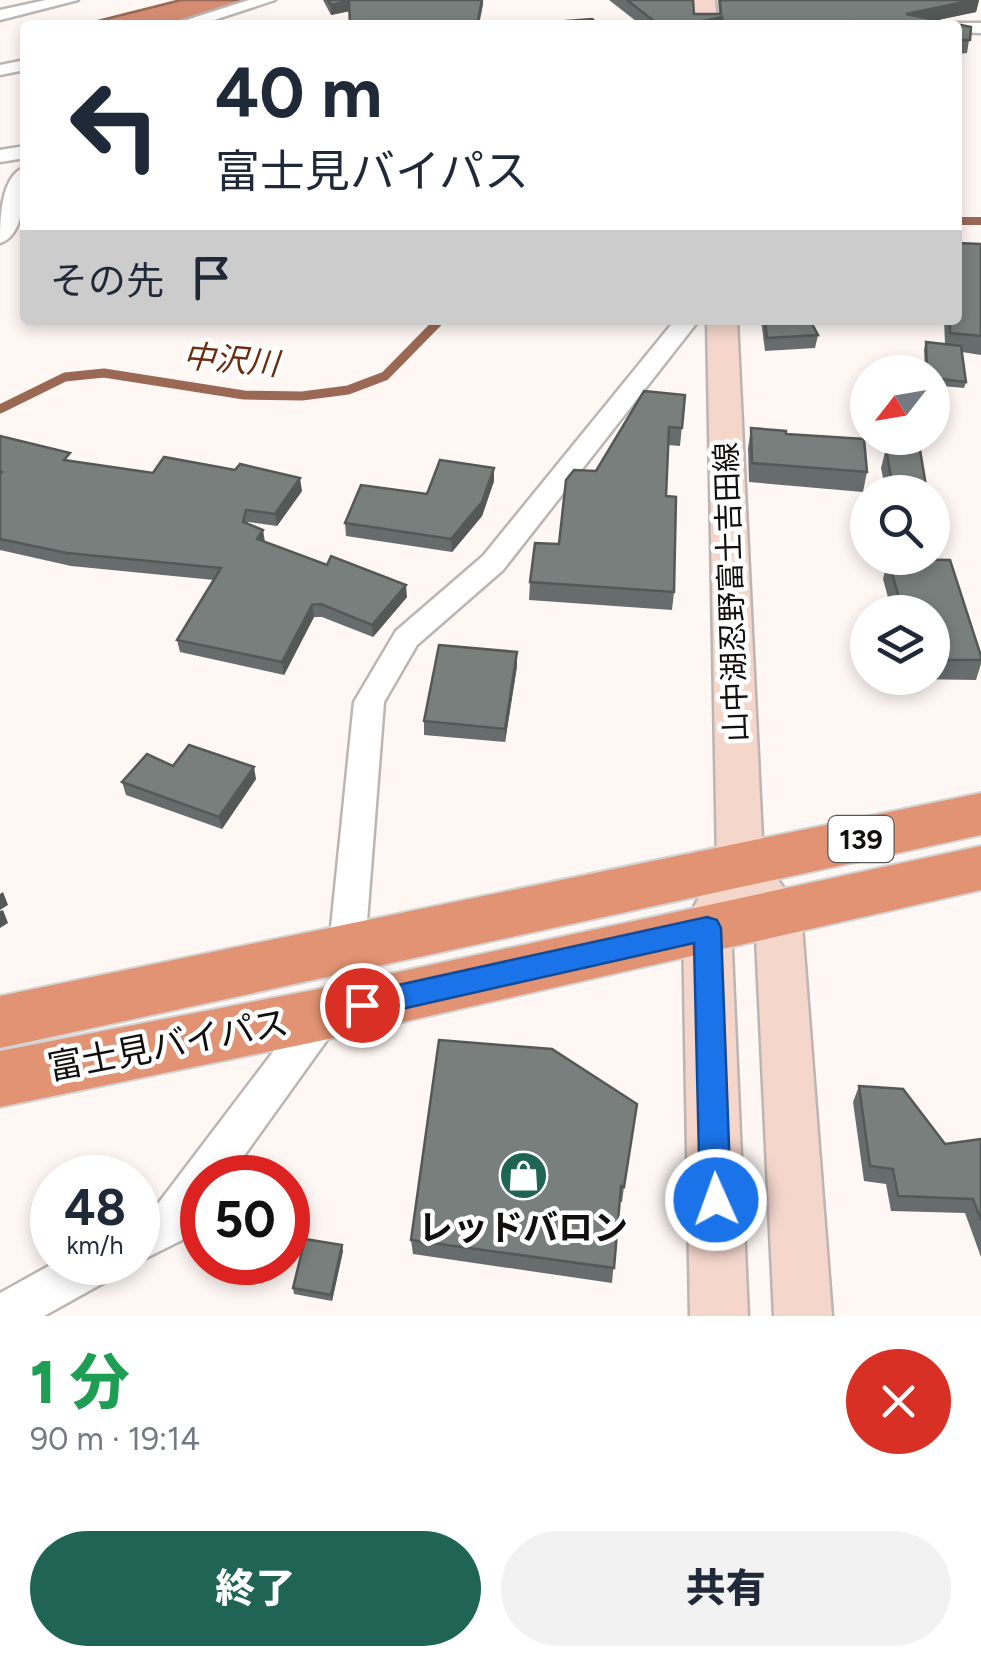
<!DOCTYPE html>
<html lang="ja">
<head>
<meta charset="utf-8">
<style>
	:root { --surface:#fff; --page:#f2f2f3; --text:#1f2937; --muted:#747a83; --accent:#1f6455 }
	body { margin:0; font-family:Figtree,"Noto Sans JP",sans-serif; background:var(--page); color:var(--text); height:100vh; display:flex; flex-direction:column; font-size:38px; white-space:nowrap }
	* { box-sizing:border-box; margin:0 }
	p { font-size:32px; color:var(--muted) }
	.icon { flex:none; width:55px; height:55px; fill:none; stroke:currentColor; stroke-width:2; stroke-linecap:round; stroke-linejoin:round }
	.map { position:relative; height:1316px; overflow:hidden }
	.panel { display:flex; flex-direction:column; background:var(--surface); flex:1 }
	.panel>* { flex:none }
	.guide { position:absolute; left:20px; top:20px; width:942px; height:305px; border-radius:10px; box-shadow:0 5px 15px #0003; background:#fff; color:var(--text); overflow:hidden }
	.needle { width:65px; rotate:239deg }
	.tools { position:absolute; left:850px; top:355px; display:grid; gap:20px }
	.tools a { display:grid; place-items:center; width:100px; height:100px; border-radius:50%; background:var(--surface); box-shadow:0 5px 15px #0003; font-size:50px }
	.speed { position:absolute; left:30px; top:1155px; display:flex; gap:20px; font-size:50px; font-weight:700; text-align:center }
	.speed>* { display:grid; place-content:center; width:130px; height:130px; border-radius:50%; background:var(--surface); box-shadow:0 5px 15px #0003; line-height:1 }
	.speed small { font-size:25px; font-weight:400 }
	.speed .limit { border:15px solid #d22; background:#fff; color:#111 }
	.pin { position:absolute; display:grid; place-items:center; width:85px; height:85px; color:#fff; margin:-42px; border:5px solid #fff; border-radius:50%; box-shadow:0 2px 10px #0007 }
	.me { position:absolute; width:110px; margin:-55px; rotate:358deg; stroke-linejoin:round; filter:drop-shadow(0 0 8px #0008) }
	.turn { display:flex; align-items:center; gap:35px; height:210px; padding:0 30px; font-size:45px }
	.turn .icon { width:130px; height:130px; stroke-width:2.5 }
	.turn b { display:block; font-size:70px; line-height:85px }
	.then { display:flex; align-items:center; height:95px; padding:0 30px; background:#0003; gap:20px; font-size:38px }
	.round { display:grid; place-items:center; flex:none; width:105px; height:105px; border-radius:52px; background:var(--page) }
	.overview { display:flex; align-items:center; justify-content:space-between; height:170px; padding:0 30px }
	h1 { font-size:60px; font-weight:800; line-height:75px; color:#1e9e55 }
	.button { display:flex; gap:20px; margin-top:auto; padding:20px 30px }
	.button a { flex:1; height:115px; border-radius:60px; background:var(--accent); color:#fff; font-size:40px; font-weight:800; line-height:115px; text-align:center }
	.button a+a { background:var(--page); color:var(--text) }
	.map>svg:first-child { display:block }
</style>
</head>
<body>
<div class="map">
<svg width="981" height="1316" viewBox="0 0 981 1316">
	<rect width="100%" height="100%" fill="#fef7f4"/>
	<path fill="#d48d72" stroke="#9a6854" stroke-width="2.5" d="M 181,0 L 252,0 L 168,25 L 82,25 Z"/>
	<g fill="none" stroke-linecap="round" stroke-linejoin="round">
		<path stroke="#9a6854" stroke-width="8" d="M 958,221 L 981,221"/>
		<path stroke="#9a6854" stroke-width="9" d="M 0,409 L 65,377 L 104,373 L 244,395 L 302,396 L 348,390 L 385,376 L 440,320"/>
		<defs>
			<g id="minor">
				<path d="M 46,0 L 78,0 L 0,20 L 0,10 Z"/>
				<path d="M 249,0 L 275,0 L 199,25 L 171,25 Z"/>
				<path d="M 952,23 L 981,23 L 981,33 L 958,32 L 958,25 Z"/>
				<path d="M 25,60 L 25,70 L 0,75 L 0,65 Z"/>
				<path d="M 25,146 L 25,158 L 0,162 L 0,150 Z"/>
				<path d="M 25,167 C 25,189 25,236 0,243 C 0,221 0,176 25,167 Z"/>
				<path d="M 675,320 L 699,320 L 503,570 L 417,645 L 384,702 L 365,947 L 360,958 L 347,962 L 334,958 L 329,947 L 354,702 L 396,631 L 483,556 Z"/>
				<path d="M 324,997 L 337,1002 L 343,1014 L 337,1026 L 228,1178 L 202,1178 L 202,1212 L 184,1239 L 138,1262 L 138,1219 L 154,1209 L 311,1002 Z"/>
				<path d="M 56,1262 L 120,1262 L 114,1277 L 44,1316 L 0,1316 L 0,1293 Z"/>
			</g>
			<g id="secondary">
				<path d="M 693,0 L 715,0 L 717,25 L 695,25 Z"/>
				<path d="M 707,320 L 737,320 L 763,859 L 801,912 L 832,1316 L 774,1316 L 755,917 L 743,903 L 731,928 L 748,1316 L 690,1316 L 683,928 L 717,863 Z"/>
			</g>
			<g id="trunk">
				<path d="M 981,793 L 981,835 L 0,1048 L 0,996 Z"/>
				<path d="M 981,846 L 981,890 L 324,1040 L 0,1107 L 0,1051 L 324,988 Z"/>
			</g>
		</defs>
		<use href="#minor" stroke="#bcb5b2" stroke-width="5"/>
		<use href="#secondary" stroke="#bcb5b2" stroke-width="5"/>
		<use href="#trunk" stroke="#d4d4d4" stroke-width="4"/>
		<use href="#minor" fill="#fff" fill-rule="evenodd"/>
		<use href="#secondary" fill="#f4d6cb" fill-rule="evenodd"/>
		<use href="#trunk" fill="#e29374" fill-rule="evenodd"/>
	</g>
	<g fill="#676d6c">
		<path d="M 323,0 L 483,0 L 483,5 L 479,25 L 350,25 L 350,11 L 331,15 Z"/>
		<path d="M 609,0 L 693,0 L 694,14 L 719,14 L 718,0 L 979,0 L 976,12 L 938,20 L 971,27 L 967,53 L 958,54 L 958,25 L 641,25 Z"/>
		<path d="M 981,244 L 981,355 L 962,352 L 966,382 L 964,388 L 932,385 L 932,372 L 925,372 L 924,349 L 926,342 L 945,344 L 944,320 L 958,320 Z"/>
		<path d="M 761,320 L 810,320 L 818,335 L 815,348 L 765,351 Z"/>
		<path d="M 685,395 L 680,446 L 668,445 L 666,496 L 674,592 L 672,610 L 529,600 L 530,582 L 559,544 L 596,471 Z"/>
		<path d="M 751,428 L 867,472 L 863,492 L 749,482 L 748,448 Z"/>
		<path d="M 0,436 L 72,461 L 153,473 L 302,491 L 277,526 L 248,522 L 248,524 L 265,542 L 407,597 L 373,637 L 322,617 L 314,617 L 284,675 L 180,652 L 177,640 L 214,580 L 71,566 L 0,550 Z"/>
		<path d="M 886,448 L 926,486 L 924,492 L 886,492 L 881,468 Z"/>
		<path d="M 494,468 L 494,481 L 482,516 L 452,552 L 346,536 L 345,523 L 427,494 Z"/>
		<path d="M 888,559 L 981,656 L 981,664 L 976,680 L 910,679 L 910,678 L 932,678 L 932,612 L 892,612 L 883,579 Z"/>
		<path d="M 517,652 L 517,666 L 505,742 L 424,735 L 424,721 Z"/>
		<path d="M 173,766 L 256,779 L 222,829 L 126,795 L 122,782 Z"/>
		<path d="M 439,1040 L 624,1187 L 622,1202 L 619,1202 L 612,1283 L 413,1254 L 411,1240 Z"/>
		<path d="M 859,1086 L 945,1144 L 981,1139 L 981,1257 L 965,1213 L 891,1211 L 886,1184 L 864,1181 L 853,1102 Z"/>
		<path d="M 343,1251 L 332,1301 L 294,1294 L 293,1288 Z"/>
	</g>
	<g fill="#545958">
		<path d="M 974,0 L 979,0 L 976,12 L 913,25 L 906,14 Z"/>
		<path d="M 349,1 L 350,11 L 331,15 L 331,5 Z"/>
		<path d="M 722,17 L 721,25 L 683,25 Z"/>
		<path d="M 494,468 L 494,481 L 482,516 L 452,552 L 451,539 Z"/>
		<path d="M 300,478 L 302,491 L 277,526 L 275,514 Z"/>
		<path d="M 263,530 L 265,542 L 257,539 Z"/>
		<path d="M 406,585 L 407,597 L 373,637 L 372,625 Z"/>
		<path d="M 312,605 L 314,617 L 284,675 L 282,662 Z"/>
		<path d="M 517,652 L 517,666 L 505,742 L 505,729 Z"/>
		<path d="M 254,767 L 256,779 L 222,829 L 219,817 Z"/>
		<path d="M 3,892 L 8,905 L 0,910 L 0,894 Z"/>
		<path d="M 3,910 L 8,923 L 0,928 L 0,911 Z"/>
		<path d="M 342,1245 L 343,1251 L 332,1301 L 331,1295 Z"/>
	</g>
	<g fill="#787f7d" stroke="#545958" stroke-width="2.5">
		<path d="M 328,0 L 482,0 L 477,25 L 350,25 L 349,1 L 331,5 Z"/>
		<path d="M 627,0 L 693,0 L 694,14 L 721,14 L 720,0 L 974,0 L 906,14 L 971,27 L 970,40 L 958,40 L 958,25 L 855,25 L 852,21 L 723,25 L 722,17 L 683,25 L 659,25 Z"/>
		<path d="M 592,19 L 599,25 L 515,25 Z"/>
		<path d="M 958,243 L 981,244 L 981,336 L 950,333 L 950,320 L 958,320 Z"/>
		<path d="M 765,320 L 810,320 L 818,335 L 767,338 Z"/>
		<path d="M 926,342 L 961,346 L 966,382 L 932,378 L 932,372 L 927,372 Z"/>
		<path d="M 644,391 L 685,395 L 682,428 L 669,427 L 666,496 L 676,497 L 674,592 L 530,582 L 535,543 L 559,544 L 566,480 L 574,470 L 596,471 Z"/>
		<path d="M 751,428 L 786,431 L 786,434 L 864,439 L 867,472 L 752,463 Z"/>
		<path d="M 0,436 L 70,453 L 64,460 L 153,473 L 164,457 L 235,470 L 240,464 L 300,478 L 275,514 L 246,510 L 243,522 L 263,530 L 257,539 L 327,565 L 331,556 L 406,585 L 372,625 L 321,604 L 312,605 L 282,662 L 177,640 L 221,568 L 67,553 L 0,539 L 0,474 L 2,472 L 0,471 Z"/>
		<path d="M 886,448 L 920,450 L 926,486 L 892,484 Z"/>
		<path d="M 440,460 L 494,468 L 482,502 L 451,539 L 345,523 L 361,485 L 427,494 Z"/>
		<path d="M 888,559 L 950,560 L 981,656 L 981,660 L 932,660 L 932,612 L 903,612 Z"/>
		<path d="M 439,645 L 517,652 L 505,729 L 424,721 Z"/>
		<path d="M 189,745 L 254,767 L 219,817 L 122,782 L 147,754 L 173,766 Z"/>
		<path d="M 439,1040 L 552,1049 L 637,1104 L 624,1187 L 621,1186 L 614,1268 L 411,1240 Z"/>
		<path d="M 859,1086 L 903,1089 L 945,1144 L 981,1139 L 981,1220 L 973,1199 L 898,1196 L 893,1169 L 870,1166 Z"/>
		<path d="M 305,1239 L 342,1245 L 331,1295 L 293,1288 Z"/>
	</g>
	<path fill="#1a73e8" stroke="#114b97" stroke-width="2.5" d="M 707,917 L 717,920 L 721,928 L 731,1200 L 726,1211 L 716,1215 L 705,1211 L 700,1200 L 694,943 L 362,1018 L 353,1014 L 348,1005 L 353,996 L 362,993 Z"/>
	<defs>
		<symbol id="shop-disc" viewBox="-11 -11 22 22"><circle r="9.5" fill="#1f6455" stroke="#fff"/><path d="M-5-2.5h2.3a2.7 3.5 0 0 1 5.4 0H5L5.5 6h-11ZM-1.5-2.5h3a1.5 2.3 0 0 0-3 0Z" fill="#fff"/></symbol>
	</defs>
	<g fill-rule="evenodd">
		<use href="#shop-disc" x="496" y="1148" width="55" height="55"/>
	</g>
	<g text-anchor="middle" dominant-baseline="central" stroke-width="9" stroke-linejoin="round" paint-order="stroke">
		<rect fill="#fff" stroke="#595857" stroke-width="2.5" x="828.5" y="816" width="65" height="46" rx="8"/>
		<g font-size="28" font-weight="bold" fill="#12100f">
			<text x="861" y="839">139</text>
		</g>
		<g font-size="30" fill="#12100f" stroke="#fff">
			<text transform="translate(731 592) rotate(-92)">山中湖忍野富士吉田線</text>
		</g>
		<g font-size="32" font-style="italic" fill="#6c2c10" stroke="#fff">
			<text transform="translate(231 360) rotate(5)">中沢川</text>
		</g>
		<g font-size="35" fill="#12100f" stroke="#fff">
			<text transform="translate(168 1045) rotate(-11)">富士見バイパス</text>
		</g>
		<g font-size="35" font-weight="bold" fill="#12100f" stroke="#fff">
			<text x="523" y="1228">レッドバロン</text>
		</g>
	</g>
</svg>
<div class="tools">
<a><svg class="needle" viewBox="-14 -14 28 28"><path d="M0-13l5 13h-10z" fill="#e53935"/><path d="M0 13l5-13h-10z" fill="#747a83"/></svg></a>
<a><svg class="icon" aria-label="search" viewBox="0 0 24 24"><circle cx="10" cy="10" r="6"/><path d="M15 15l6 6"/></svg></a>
<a><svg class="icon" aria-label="layers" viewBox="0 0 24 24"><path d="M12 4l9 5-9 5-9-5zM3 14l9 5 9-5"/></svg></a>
</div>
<div class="speed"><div>48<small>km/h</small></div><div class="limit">50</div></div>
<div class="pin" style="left:362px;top:1005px;background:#d93025"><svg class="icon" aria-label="arrive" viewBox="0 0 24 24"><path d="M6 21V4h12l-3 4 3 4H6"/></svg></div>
<svg class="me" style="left:716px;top:1200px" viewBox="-20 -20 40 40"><circle r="17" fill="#1a73e8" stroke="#fff" stroke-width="3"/><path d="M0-11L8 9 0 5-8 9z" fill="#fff"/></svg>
<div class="guide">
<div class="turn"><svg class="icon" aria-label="left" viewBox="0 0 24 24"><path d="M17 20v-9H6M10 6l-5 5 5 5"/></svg><div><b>40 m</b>富士見バイパス</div></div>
<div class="then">その先<svg class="icon" aria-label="arrive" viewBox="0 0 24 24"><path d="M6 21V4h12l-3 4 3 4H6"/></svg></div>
</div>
</div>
<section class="panel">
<div class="overview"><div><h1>1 分</h1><p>90 m · 19:14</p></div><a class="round" style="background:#d93025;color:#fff"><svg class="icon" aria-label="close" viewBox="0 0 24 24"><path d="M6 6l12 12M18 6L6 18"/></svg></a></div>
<div class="button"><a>終了</a><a>共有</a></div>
</section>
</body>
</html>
